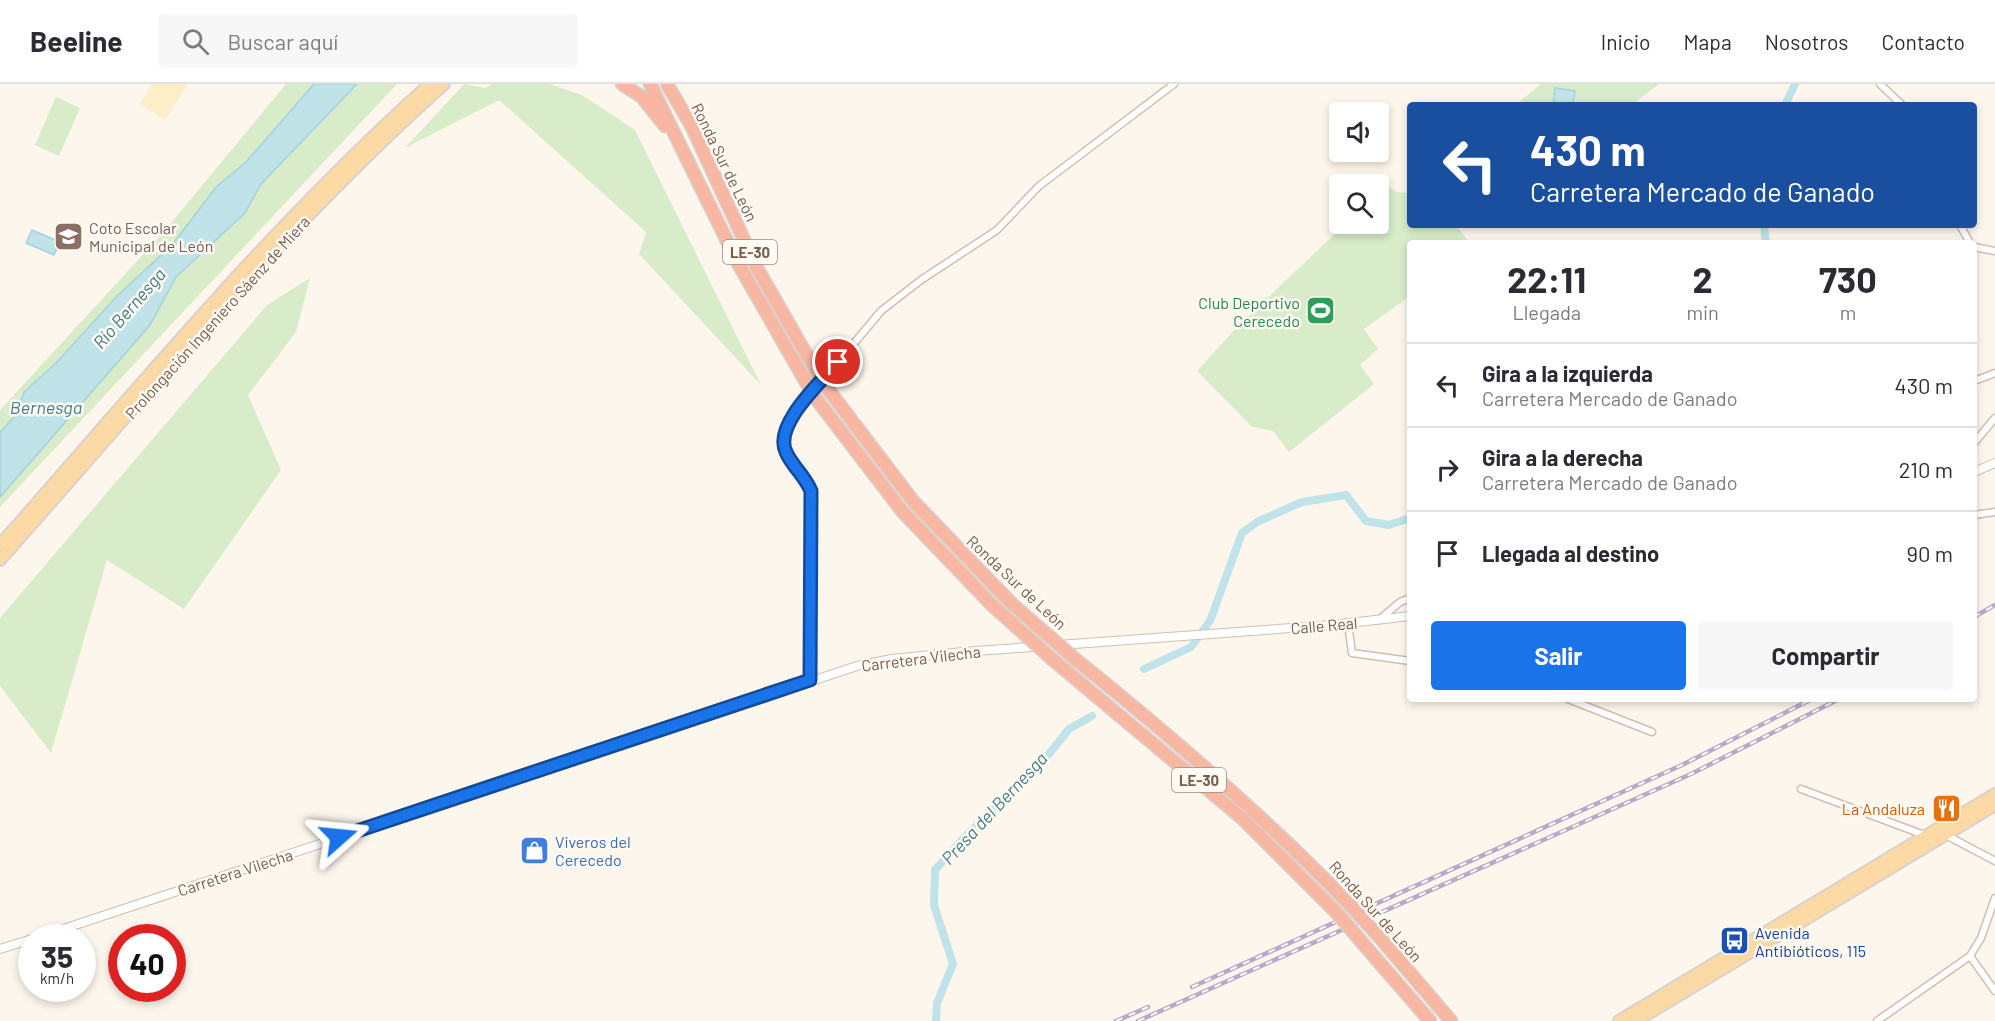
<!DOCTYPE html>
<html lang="es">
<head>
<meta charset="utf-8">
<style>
	:root { --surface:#fff; --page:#f7f7f7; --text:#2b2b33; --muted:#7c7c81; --line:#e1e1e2; --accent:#1a73e8 }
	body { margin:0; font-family:Barlow,sans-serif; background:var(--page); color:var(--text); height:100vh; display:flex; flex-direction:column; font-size:22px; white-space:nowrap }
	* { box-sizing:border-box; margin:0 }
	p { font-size:20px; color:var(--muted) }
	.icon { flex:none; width:33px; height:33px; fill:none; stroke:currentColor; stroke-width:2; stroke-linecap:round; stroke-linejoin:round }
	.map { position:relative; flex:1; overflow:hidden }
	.sheet { position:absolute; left:1407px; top:156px; width:570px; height:462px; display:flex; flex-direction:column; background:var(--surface); border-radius:6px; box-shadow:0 3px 9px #0003 }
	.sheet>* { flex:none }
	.banner { position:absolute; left:1407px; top:18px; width:570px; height:126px; border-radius:6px; box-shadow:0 3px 9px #0003; background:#1a4fa0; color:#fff; overflow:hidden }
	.buttons { position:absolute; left:1329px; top:18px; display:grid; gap:12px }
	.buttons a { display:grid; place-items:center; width:60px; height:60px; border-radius:6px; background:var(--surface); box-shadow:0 3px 9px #0003; font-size:30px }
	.speed { position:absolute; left:18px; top:840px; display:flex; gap:12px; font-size:30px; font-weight:700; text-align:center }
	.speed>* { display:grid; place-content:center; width:78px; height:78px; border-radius:50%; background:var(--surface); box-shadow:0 3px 9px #0003; line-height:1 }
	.speed small { font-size:15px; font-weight:400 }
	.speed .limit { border:9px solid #d22; background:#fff; color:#111 }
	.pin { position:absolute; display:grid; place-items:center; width:51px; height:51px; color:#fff; margin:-26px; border:3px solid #fff; border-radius:50%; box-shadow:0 2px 6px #0007 }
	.me { position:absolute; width:66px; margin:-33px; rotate:72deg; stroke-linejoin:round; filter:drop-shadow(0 0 4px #0008) }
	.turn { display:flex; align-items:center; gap:21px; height:126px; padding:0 24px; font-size:27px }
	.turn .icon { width:78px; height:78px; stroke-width:2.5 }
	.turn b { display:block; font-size:42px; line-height:51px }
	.eta { display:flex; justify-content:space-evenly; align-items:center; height:102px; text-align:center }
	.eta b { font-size:36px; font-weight:700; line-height:42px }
	.cta { display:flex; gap:12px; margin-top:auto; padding:12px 24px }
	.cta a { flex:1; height:69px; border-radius:6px; background:var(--accent); color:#fff; font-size:24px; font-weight:700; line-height:69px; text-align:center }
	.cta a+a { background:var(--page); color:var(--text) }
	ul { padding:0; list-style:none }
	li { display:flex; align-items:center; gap:18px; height:84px; padding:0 24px; border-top:2px solid var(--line) }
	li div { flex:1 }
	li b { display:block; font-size:22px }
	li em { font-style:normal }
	header { display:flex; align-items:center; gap:36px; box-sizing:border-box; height:84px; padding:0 30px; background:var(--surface); border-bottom:2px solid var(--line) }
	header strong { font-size:28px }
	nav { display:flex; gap:33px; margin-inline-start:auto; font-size:21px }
	.search { width:420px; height:54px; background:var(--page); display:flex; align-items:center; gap:15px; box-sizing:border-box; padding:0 21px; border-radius:6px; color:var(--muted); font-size:22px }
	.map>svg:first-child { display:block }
</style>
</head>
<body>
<header>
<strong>Beeline</strong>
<div class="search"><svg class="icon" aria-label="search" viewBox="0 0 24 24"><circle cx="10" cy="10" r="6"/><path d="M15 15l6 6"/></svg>Buscar aquí</div>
<nav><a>Inicio</a><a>Mapa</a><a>Nosotros</a><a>Contacto</a></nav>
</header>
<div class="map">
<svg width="1995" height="937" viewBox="0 0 1995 937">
	<rect width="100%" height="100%" fill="#fdf6ec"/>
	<g fill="#d8ecc9">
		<path d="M 286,0 L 397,0 L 0,423 L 0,326 L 161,151 Z"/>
		<path d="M 464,0 L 485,4 L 492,0 L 550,0 L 582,11 L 635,46 L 761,301 L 639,170 L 646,148 L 499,16 L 405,64 Z"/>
		<path d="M 1541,0 L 1659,0 L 1632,21 L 1516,21 Z"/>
		<path d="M 56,13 L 80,24 L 59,72 L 35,61 Z"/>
		<path d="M 1387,102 L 1397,108 L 1410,109 L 1410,141 L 1456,141 L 1470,159 L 1410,159 L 1410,212 L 1364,245 L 1378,265 L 1360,281 L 1374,300 L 1289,368 L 1273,347 L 1252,343 L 1197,287 L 1237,243 L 1345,140 L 1378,140 L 1379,107 Z"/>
		<path d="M 310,194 L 296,248 L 248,311 L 281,386 L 184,525 L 107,476 L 51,669 L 0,602 L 0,534 L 267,221 Z"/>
	</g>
	<path fill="#fcefc7" d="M 152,0 L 188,0 L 165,36 L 140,20 Z"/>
	<g fill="#bfe3e8" stroke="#a5d3da" stroke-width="1.5">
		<path d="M 314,0 L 357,0 L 261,100 L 245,129 L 176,193 L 150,241 L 0,413 L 0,348 L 16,331 L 24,308 L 56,279 L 118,211 L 172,161 L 216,103 L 246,78 Z"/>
		<path d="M 1555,4 L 1575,7 L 1573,21 L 1553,21 Z"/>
		<path d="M 32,146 L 60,158 L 54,171 L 26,159 Z"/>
	</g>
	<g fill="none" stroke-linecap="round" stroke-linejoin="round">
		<g stroke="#bfe3e8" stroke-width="8">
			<path d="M 1785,21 L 1795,0"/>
			<path d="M 1764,141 L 1766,159"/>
			<path d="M 1144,585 L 1191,563 L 1210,537 L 1242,449 L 1257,438 L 1302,418 L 1346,411 L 1366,437 L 1389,441 L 1410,434"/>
			<path d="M 936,937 L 937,919 L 953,880 L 934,821 L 935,786 L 963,755 L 1049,670 L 1069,645 L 1092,632"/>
		</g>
		<defs>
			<g id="minor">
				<path d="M 1880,0 L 1902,21"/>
				<path d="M 1960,141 L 1970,159"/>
				<path d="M 1974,163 L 1995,167"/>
				<path d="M 1974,297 L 1995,289"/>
				<path d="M 1974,359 L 1995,334"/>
				<path d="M 1974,431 L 1995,428"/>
				<path d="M 1379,536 L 1400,518 L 1410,514"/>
				<path d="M 1348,539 L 1352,569 L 1410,577"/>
				<path d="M 810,596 L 811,407 C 801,380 781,374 785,342 L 881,227 L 921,196 L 997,146 L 1039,102 L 1174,0"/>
				<path d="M 1568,615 L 1652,648"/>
				<path d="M 1801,705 L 1927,752"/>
				<path d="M 1946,751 L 1995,777"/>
				<path d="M 1970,872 L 1995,907"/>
				<path d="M 1877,937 L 1970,872 L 1981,854 L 1995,814"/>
			</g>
			<g id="tertiary">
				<path d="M 1974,388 L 1995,379"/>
				<path d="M 36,854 L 860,581 L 892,575 L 963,568 L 1332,541 L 1410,532"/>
				<path d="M 0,865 L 32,855"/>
			</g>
			<g id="primary">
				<path d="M 0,461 C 139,304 273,140 430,0"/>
				<path d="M 0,476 C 144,314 282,145 444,0"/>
				<path d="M 1619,937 L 1995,710"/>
				<path d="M 1636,937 L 1995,721"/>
			</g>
			<g id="motorway">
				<path d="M 622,0 L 642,13 L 665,42"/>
				<path d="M 650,0 L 739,181 L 807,300"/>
				<path d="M 667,0 L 692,43 L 757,184 L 817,289"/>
				<path d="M 827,304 L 913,417 L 1011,519"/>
				<path d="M 817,316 L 902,427 L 991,520"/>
				<path d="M 1074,574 C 1171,652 1264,732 1350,821"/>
				<path d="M 1052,575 L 1243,735 L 1336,828"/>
				<path d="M 1381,855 L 1451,937"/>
				<path d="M 1366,863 L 1430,937"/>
			</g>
		</defs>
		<use href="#minor" stroke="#d1beb0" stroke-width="9"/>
		<use href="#tertiary" stroke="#d1beb0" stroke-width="10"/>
		<use href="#primary" stroke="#dad1cd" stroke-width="14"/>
		<use href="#motorway" stroke="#dad1cd" stroke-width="15"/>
		<use href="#minor" stroke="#fff" stroke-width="6"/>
		<use href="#tertiary" stroke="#fff" stroke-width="8"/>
		<use href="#primary" stroke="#fbd9a5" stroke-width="10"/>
		<use href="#motorway" stroke="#f7b7a3" stroke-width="12"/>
		<defs>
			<g id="rail">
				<path d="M 1974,533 L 1995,521"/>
				<path d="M 1192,903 L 1682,681 L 1812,615"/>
				<path d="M 1116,937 L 1148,923"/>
				<path d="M 1138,937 L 1691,690 L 1839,615"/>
			</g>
		</defs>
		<use href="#rail" stroke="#b9a8c9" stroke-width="4.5"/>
		<use href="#rail" stroke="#fffaf3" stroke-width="2" stroke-dasharray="7" stroke-linecap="butt"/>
		<defs>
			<g id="motorway-bridge">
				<path d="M 817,289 L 827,304"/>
				<path d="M 807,300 L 817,316"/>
				<path d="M 1011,519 L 1074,574"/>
				<path d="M 991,520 L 1052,575"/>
				<path d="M 1350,821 L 1381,855"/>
				<path d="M 1336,828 L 1366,863"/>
			</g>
		</defs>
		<use href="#motorway-bridge" stroke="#dad1cd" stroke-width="15" stroke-linecap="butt"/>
		<use href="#motorway-bridge" stroke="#f7b7a3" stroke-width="12"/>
	</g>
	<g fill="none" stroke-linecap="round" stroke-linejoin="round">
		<defs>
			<path id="route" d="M 339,753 L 810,596 L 811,407 C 805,392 792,382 786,368 C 773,341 821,298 838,278"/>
		</defs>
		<use href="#route" stroke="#114b97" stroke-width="15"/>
		<use href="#route" stroke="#1a73e8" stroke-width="10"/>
	</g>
	<defs>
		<symbol id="university-square" viewBox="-11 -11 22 22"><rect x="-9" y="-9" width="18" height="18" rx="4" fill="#8d6e63" stroke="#fffaf3"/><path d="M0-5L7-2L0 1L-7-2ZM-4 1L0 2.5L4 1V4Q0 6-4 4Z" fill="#fff"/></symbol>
		<symbol id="stadium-square" viewBox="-11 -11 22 22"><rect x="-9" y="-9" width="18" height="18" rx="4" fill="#2e9e5b" stroke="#fffaf3"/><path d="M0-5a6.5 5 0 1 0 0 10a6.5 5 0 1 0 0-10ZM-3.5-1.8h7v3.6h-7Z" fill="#fff"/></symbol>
		<symbol id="restaurant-square" viewBox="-11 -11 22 22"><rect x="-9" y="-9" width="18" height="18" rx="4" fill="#e8710a" stroke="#fffaf3"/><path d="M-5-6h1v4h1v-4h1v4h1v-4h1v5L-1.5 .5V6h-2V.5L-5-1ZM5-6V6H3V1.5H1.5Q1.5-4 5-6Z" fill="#fff"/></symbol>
		<symbol id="shop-square" viewBox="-11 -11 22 22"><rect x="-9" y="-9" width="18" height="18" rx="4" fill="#3f7fe0" stroke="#fffaf3"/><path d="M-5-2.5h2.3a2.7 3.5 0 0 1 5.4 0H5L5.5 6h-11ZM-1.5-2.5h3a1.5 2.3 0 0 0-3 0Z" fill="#fff"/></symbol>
		<symbol id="bus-square" viewBox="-11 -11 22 22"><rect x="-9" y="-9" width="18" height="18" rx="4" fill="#1a4fb4" stroke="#fffaf3"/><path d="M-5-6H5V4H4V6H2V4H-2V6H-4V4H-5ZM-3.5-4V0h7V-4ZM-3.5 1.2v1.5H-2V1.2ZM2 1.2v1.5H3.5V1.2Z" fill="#fff"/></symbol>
	</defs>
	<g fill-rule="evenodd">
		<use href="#university-square" x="52" y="136" width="33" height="33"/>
		<use href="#stadium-square" x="1304" y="210" width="33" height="33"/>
		<use href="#restaurant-square" x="1930" y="708" width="33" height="33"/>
		<use href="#shop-square" x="518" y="750" width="33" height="33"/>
		<use href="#bus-square" x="1718" y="840" width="33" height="33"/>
	</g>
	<g text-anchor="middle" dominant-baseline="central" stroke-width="5" stroke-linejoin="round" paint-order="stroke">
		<g fill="#fffaf3" stroke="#a28b7f" stroke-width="1.5">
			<rect x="723" y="156" width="54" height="24" rx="4.5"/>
			<rect x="1172" y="684" width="54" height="24" rx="4.5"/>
		</g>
		<g font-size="15" font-weight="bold" fill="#7a5c4d">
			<text x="750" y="168">LE-30</text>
			<text x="1199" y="696">LE-30</text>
		</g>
		<g font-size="16" fill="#7a5c4d" stroke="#fffaf3">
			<text transform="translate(725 78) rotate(64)">Ronda Sur de León</text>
			<text transform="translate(217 233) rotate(-48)">Prolongación Ingeniero Sáenz de Miera</text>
			<text transform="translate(1017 498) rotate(43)">Ronda Sur de León</text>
			<text transform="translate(1324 541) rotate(-5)">Calle Real</text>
			<text transform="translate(921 574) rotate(-7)">Carretera Vilecha</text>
			<text transform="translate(235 788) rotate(-18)">Carretera Vilecha</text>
			<text transform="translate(1376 827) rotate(48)">Ronda Sur de León</text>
		</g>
		<g font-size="16" fill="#785e54" stroke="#fffaf3" text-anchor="start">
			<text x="89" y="143">Coto Escolar<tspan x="89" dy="18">Municipal de León</tspan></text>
		</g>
		<g font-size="16" fill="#27864d" stroke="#fffaf3" text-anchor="end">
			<text x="1300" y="218">Club Deportivo<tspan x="1300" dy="18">Cerecedo</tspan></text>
		</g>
		<g font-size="16" fill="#c56008" stroke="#fffaf3" text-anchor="end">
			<text x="1925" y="724">La Andaluza</text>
		</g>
		<g font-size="16" fill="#366cbe" stroke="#fffaf3" text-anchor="start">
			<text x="555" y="757">Viveros del<tspan x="555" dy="18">Cerecedo</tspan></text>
		</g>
		<g font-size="16" fill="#164399" stroke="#fffaf3" text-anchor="start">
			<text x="1755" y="848">Avenida<tspan x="1755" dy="18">Antibióticos, 115</tspan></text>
		</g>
		<g font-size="18" font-style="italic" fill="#437c86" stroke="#fffaf3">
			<text transform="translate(129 224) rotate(-49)">Río Bernesga</text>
			<text x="46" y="323">Bernesga</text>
			<text transform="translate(994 724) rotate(-47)">Presa del Bernesga</text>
		</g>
	</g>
</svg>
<div class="buttons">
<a><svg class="icon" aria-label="sound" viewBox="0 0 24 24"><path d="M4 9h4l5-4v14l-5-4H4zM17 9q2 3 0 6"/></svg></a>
<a><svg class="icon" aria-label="search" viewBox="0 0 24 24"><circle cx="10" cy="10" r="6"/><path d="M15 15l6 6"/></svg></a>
</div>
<div class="speed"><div>35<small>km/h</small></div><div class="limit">40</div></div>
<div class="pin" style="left:838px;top:278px;background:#d93025"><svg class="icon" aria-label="arrive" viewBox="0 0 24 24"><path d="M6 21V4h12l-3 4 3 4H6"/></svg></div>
<svg class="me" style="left:339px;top:753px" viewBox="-20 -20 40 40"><path d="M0-17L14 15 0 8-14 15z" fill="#1a73e8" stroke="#fff" stroke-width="4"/></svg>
<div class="banner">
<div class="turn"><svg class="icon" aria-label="left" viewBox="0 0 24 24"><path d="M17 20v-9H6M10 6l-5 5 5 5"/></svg><div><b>430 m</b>Carretera Mercado de Ganado</div></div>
</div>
<section class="sheet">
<div class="eta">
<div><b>22:11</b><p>Llegada</p></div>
<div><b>2</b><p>min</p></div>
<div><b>730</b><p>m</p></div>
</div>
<ul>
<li><svg class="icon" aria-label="left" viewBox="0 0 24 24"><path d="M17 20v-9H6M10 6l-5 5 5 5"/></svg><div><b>Gira a la izquierda</b><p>Carretera Mercado de Ganado</p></div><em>430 m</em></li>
<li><svg class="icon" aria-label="right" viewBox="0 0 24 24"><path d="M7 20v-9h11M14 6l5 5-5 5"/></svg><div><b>Gira a la derecha</b><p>Carretera Mercado de Ganado</p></div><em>210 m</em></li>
<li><svg class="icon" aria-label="arrive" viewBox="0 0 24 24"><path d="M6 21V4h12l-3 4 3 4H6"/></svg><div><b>Llegada al destino</b></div><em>90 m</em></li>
</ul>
<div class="cta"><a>Salir</a><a>Compartir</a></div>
</section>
</div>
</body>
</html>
